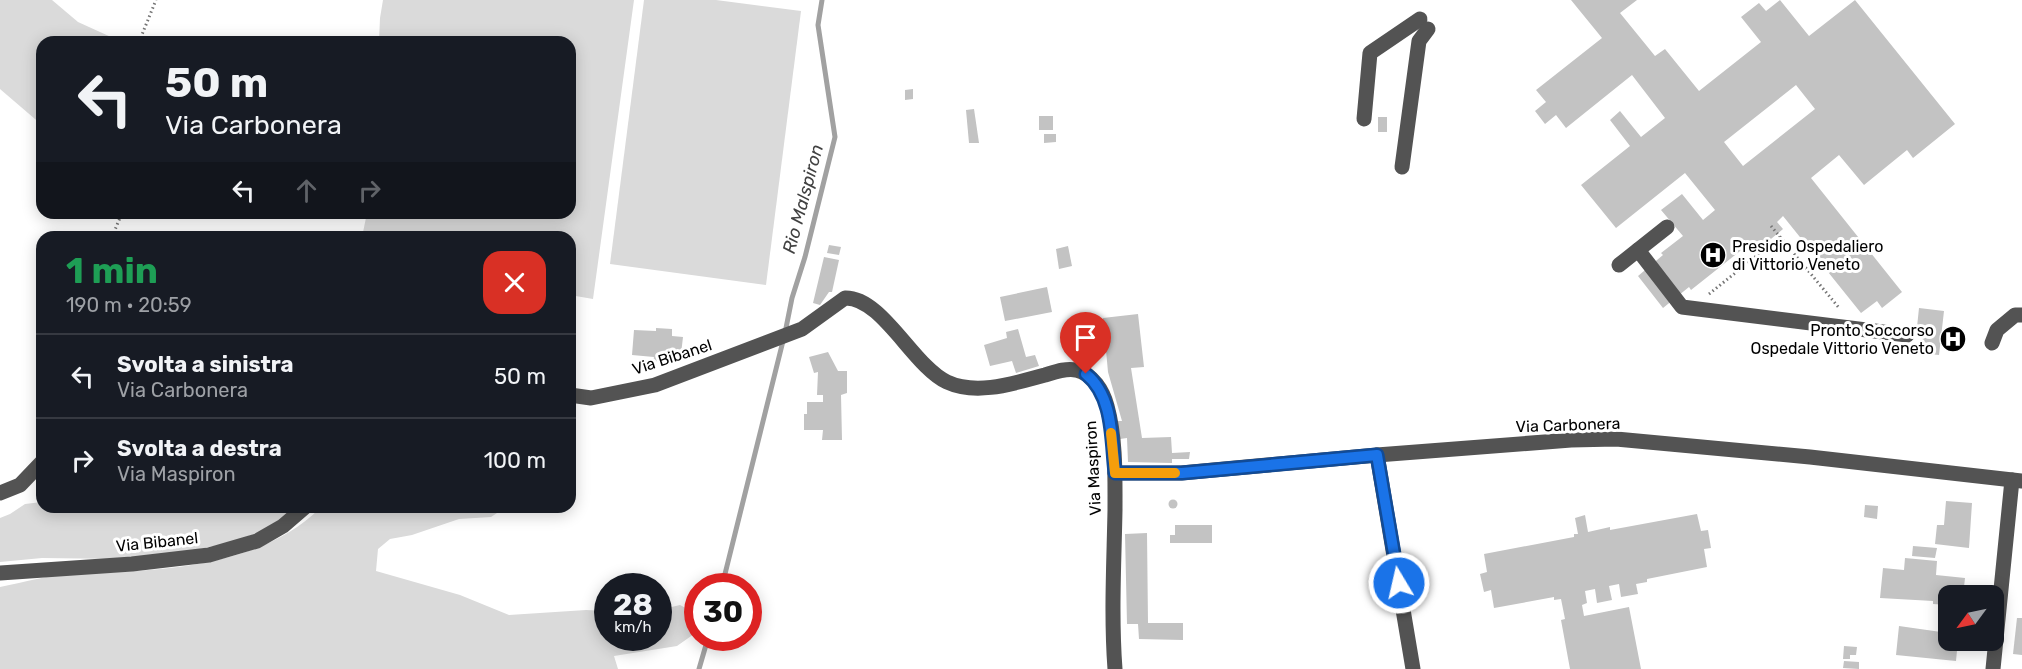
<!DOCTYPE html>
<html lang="it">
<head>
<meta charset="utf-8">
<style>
	:root { --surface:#171b24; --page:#242831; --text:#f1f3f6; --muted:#9ea1a6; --line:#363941 }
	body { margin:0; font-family:Rubik,sans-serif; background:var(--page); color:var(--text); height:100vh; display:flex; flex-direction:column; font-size:22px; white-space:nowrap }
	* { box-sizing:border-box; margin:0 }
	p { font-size:20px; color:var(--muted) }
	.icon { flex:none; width:33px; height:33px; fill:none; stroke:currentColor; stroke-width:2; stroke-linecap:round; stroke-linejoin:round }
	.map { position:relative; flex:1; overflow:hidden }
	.details { position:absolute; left:36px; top:231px; width:540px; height:282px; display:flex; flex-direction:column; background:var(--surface); border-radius:18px; box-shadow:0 3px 15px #0003 }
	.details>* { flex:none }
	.hud { position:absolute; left:36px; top:36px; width:540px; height:183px; border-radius:18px; box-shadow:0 3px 15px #0003; background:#171b24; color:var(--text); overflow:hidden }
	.needle { width:39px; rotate:237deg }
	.tools { position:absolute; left:1938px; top:585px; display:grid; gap:12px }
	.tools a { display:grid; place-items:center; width:66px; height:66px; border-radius:12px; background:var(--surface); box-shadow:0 3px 15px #0003; font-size:30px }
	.speed { position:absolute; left:594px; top:573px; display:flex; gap:12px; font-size:30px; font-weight:700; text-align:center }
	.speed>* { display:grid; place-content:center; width:78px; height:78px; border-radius:50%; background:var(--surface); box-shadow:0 3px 15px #0003; line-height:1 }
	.speed small { font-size:15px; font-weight:400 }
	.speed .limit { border:9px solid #d22; background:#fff; color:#111 }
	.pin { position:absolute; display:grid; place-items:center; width:51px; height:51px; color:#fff; margin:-62px -26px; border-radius:50% 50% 50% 0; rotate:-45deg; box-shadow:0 0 6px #0007 }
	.pin .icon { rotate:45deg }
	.me { position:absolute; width:66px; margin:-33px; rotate:351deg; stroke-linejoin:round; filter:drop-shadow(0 0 4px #0008) }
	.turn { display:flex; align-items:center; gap:21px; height:126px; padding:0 30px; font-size:27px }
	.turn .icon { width:78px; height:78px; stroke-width:2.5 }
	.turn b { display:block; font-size:42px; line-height:51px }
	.lanes { display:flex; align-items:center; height:57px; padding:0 30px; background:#0003; justify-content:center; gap:30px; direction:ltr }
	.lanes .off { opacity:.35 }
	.round { display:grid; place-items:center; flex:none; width:63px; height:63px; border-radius:18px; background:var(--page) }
	.head { display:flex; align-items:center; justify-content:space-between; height:102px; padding:0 30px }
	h1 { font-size:36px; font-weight:700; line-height:45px; color:#1e9e55 }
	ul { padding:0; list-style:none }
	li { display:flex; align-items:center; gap:18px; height:84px; padding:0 30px; border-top:2px solid var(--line) }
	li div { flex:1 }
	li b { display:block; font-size:22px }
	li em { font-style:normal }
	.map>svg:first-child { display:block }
</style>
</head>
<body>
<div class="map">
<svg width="2022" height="669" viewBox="0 0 2022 669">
	<rect width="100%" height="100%" fill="#fff"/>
	<g fill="#dadada">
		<path d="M 0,0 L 52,0 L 78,22 L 122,42 L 42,42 L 42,125 L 0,89 Z"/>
		<path d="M 383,0 L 634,0 L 593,299 L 570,295 L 570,237 L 362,237 L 367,213 L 570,213 L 570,42 L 379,42 L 380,18 Z"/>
		<path d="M 644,0 L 716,0 L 801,11 L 766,285 L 610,264 Z"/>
		<path d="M 42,502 L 42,507 L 301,507 L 257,533 L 229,543 L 194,550 L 117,559 L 42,558 L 0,562 L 0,518 L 10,514 L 25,504 Z"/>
		<path d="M 321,507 L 506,507 L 491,517 L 459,519 L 412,535 L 390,539 L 378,549 L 376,571 L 460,595 L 509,615 L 586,610 L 607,611 L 608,638 L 658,638 L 659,610 L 680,605 L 697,614 L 694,634 L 677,646 L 614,656 L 618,669 L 0,669 L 0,587 C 25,582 51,575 76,572 C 90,571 104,573 117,572 C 187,569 270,559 321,507 Z"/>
	</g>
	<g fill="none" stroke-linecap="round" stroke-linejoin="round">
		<g stroke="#a1a1a1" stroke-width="5">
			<path d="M 722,586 L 785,333 L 792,298 L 805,257 L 835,137 L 818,25 L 822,0"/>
			<path d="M 699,669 L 708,638"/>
		</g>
	</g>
	<g fill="#c3c3c3" fill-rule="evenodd">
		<path d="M 1571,0 L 1637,0 L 1620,13 L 1655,56 L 1665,49 L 1699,91 L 1761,42 L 1741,17 L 1759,3 L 1766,11 L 1780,0 L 1809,36 L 1855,0 L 1955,124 L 1913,158 L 1907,150 L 1864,185 L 1839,155 L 1811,178 L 1902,292 L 1882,308 L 1877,301 L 1861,313 L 1783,216 L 1777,222 L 1783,229 L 1760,248 L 1754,240 L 1691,290 L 1689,287 L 1663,308 L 1638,276 L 1663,255 L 1661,253 L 1683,236 L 1661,210 L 1682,194 L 1703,220 L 1715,210 L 1685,173 L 1616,228 L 1581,185 L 1630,146 L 1610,120 L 1620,111 L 1641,137 L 1665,118 L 1632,75 L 1566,128 L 1556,115 L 1545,124 L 1535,111 L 1546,102 L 1536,90 L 1602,38 ZM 1796,85 L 1815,109 L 1743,166 L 1724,142 Z"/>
		<path d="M 913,89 L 913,99 L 905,100 L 905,90 Z"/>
		<path d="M 974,109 L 979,143 L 969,143 L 966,110 Z"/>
		<rect x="1039" y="116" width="14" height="14"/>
		<rect x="1378" y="117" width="9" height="15"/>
		<path d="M 1044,134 L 1056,134 L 1056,142 L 1044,143 Z"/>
		<path d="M 829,245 L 841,247 L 839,255 L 827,253 Z"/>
		<path d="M 1068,246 L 1072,266 L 1059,269 L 1056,249 Z"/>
		<path d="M 824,257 L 839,260 L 832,292 L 829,292 L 820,305 L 813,303 Z"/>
		<path d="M 1047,287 L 1052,312 L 1005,321 L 1000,297 Z"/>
		<path d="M 1919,308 L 1944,311 L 1939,355 L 1920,353 L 1923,328 L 1917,327 Z"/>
		<path d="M 1138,314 L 1144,367 L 1131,368 L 1142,438 L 1171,437 L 1172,453 L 1190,452 L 1189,459 L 1172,459 L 1172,463 L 1128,462 L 1127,438 L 1120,439 L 1117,421 L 1122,421 L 1108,372 L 1103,318 Z"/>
		<path d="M 656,328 L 672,329 L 672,336 L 683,337 L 681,354 L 678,354 L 678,363 L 653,361 L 654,357 L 632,355 L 634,330 L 656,331 Z"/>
		<path d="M 1018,329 L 1026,357 L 1035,355 L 1039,366 L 1016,373 L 1012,361 L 990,366 L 984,345 L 1007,338 L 1006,332 Z"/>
		<path d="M 828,352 L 838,371 L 847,371 L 847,393 L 841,395 L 842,440 L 822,440 L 823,430 L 804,430 L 804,414 L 807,414 L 807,402 L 823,402 L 823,395 L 817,395 L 818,372 L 814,373 L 809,357 Z"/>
		<circle cx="1173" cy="504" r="4.5"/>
		<path d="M 1946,501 L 1972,503 L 1969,548 L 1935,544 L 1937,525 L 1944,525 Z"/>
		<path d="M 1865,505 L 1878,506 L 1877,519 L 1864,517 Z"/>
		<path d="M 1697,514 L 1701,531 L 1708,530 L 1711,548 L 1704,549 L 1707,567 L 1647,579 L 1647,582 L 1636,584 L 1638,594 L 1621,597 L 1619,584 L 1609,586 L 1612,600 L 1597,603 L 1595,589 L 1585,591 L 1587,603 L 1582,605 L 1584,616 L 1629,607 L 1641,669 L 1570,669 L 1561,620 L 1565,619 L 1561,599 L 1554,600 L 1554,597 L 1494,608 L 1491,590 L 1484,592 L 1480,574 L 1487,572 L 1484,554 L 1574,537 L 1574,534 L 1578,534 L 1575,518 L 1585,515 L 1588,532 L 1610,527 L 1610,530 Z"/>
		<path d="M 1175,525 L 1212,525 L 1212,543 L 1170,543 L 1170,535 L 1175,535 Z"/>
		<path d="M 1147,533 L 1148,623 L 1183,623 L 1183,640 L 1139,639 L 1138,624 L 1127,624 L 1125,534 Z"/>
		<path d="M 1913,546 L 1937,548 L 1935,558 L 1912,556 Z"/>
		<path d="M 1905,558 L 1937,561 L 1936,575 L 1965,578 L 1963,596 L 1948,596 L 1948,605 L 1933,604 L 1933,601 L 1880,598 L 1883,568 L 1904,570 Z"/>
		<path d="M 2017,618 L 2022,618 L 2022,655 L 2013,654 Z"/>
		<path d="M 1899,626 L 1948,633 L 1948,640 L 1958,640 L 1956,661 L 1896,655 Z"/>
		<path d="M 1844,646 L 1857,647 L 1856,655 L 1850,655 L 1850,659 L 1843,659 Z"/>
		<path d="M 1844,661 L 1859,662 L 1859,669 L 1843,668 Z"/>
	</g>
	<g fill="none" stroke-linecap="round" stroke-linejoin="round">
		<g stroke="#757575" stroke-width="3" stroke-dasharray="1.5 3" stroke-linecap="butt">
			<path d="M 139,42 L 156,0"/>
			<path d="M 1771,226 L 1840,309"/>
			<path d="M 112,237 L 122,213"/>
			<path d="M 1709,294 L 1780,237"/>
		</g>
		<g stroke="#535353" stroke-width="15">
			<path d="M 1364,119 L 1370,53 L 1420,19"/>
			<path d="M 1402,167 L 1419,41 L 1428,29"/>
			<path d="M 1638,250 L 1682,307 L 1907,335"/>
			<path d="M 1619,265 L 1667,227"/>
			<path d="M 1992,343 L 1997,330 L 2015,315 L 2022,315"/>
			<path d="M 570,395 L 591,398 L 655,385 L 802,329 L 845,298 C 882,297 913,366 947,382 C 977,396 1015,383 1045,375 C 1055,372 1065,368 1076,370 C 1093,374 1103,391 1107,406 C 1116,439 1115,476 1115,510 C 1114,563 1111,616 1115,669"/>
			<path d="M 1377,455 L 1413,669"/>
			<path d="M 1115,473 L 1181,473 L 1377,455 L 1571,440 L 1616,439 L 1810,457 L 2022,481"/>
			<path d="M 0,493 L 20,485 L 42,462"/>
			<path d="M 0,573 L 132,564 L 209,555 L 257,541 L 283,526 L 305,507"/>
			<path d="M 1993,669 L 2012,480"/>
		</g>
	</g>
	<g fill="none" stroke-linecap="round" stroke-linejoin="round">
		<defs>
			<path id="route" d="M 1086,374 C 1114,397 1111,440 1115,473 L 1182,473 L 1377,455 L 1399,583"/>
		</defs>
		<use href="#route" stroke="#114b97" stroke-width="15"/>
		<use href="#route" stroke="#1a73e8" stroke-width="10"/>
		<path stroke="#f59e0b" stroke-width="10" d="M 1111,433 L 1115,473 L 1175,473"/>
	</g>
	<defs>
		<symbol id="hospital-disc" viewBox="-11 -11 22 22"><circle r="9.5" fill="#000" stroke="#fff"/><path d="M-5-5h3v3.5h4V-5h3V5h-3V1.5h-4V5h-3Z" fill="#fff"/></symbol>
	</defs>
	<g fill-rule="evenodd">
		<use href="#hospital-disc" x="1698" y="240" width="30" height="30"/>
		<use href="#hospital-disc" x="1938" y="324" width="30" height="30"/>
	</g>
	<g text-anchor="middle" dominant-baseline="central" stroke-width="6" stroke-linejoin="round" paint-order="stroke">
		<g font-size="16" fill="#000" stroke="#fff" text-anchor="start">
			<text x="1732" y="246">Presidio Ospedaliero<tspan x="1732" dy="18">di Vittorio Veneto</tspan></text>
			<text x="1934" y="330" text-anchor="end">Pronto Soccorso<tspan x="1934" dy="18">Ospedale Vittorio Veneto</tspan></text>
		</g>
		<g font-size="16" fill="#000" stroke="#fff">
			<text transform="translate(672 357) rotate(-18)">Via Bibanel</text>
			<text transform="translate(1568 425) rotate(-2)">Via Carbonera</text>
			<text transform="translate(1093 468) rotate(-93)">Via Maspiron</text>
			<text transform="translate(157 542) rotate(-6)">Via Bibanel</text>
		</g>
		<g font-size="18" font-style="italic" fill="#424242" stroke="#fff">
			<text transform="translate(803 199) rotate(-75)">Rio Malspiron</text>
		</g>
	</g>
</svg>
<div class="tools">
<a><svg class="needle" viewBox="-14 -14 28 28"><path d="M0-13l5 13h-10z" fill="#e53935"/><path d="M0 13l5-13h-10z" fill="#9ea1a6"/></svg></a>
</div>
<div class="speed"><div>28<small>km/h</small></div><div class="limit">30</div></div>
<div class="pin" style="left:1086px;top:374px;background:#d93025"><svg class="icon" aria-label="arrive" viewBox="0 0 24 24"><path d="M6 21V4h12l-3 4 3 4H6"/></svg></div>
<svg class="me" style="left:1399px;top:583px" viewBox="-20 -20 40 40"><circle r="17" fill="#1a73e8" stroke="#fff" stroke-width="3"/><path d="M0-11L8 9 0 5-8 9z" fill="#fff"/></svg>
<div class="hud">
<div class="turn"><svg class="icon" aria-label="left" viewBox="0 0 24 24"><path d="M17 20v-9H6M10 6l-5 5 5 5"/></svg><div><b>50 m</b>Via Carbonera</div></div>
<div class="lanes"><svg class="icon" aria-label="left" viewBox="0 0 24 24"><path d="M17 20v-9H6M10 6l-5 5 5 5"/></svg><svg class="icon off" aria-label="ahead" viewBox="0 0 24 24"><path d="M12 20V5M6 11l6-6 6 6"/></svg><svg class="icon off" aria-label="right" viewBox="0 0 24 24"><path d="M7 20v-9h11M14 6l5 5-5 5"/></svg></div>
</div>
<section class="details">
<div class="head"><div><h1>1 min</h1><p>190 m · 20:59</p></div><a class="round" style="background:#d93025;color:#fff"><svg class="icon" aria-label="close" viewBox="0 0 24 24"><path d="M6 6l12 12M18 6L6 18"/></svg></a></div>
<ul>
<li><svg class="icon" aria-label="left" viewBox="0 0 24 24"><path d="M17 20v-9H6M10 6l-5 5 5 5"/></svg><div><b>Svolta a sinistra</b><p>Via Carbonera</p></div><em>50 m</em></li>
<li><svg class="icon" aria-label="right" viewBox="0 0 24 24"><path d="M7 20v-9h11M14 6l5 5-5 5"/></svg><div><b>Svolta a destra</b><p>Via Maspiron</p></div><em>100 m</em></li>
</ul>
</section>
</div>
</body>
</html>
